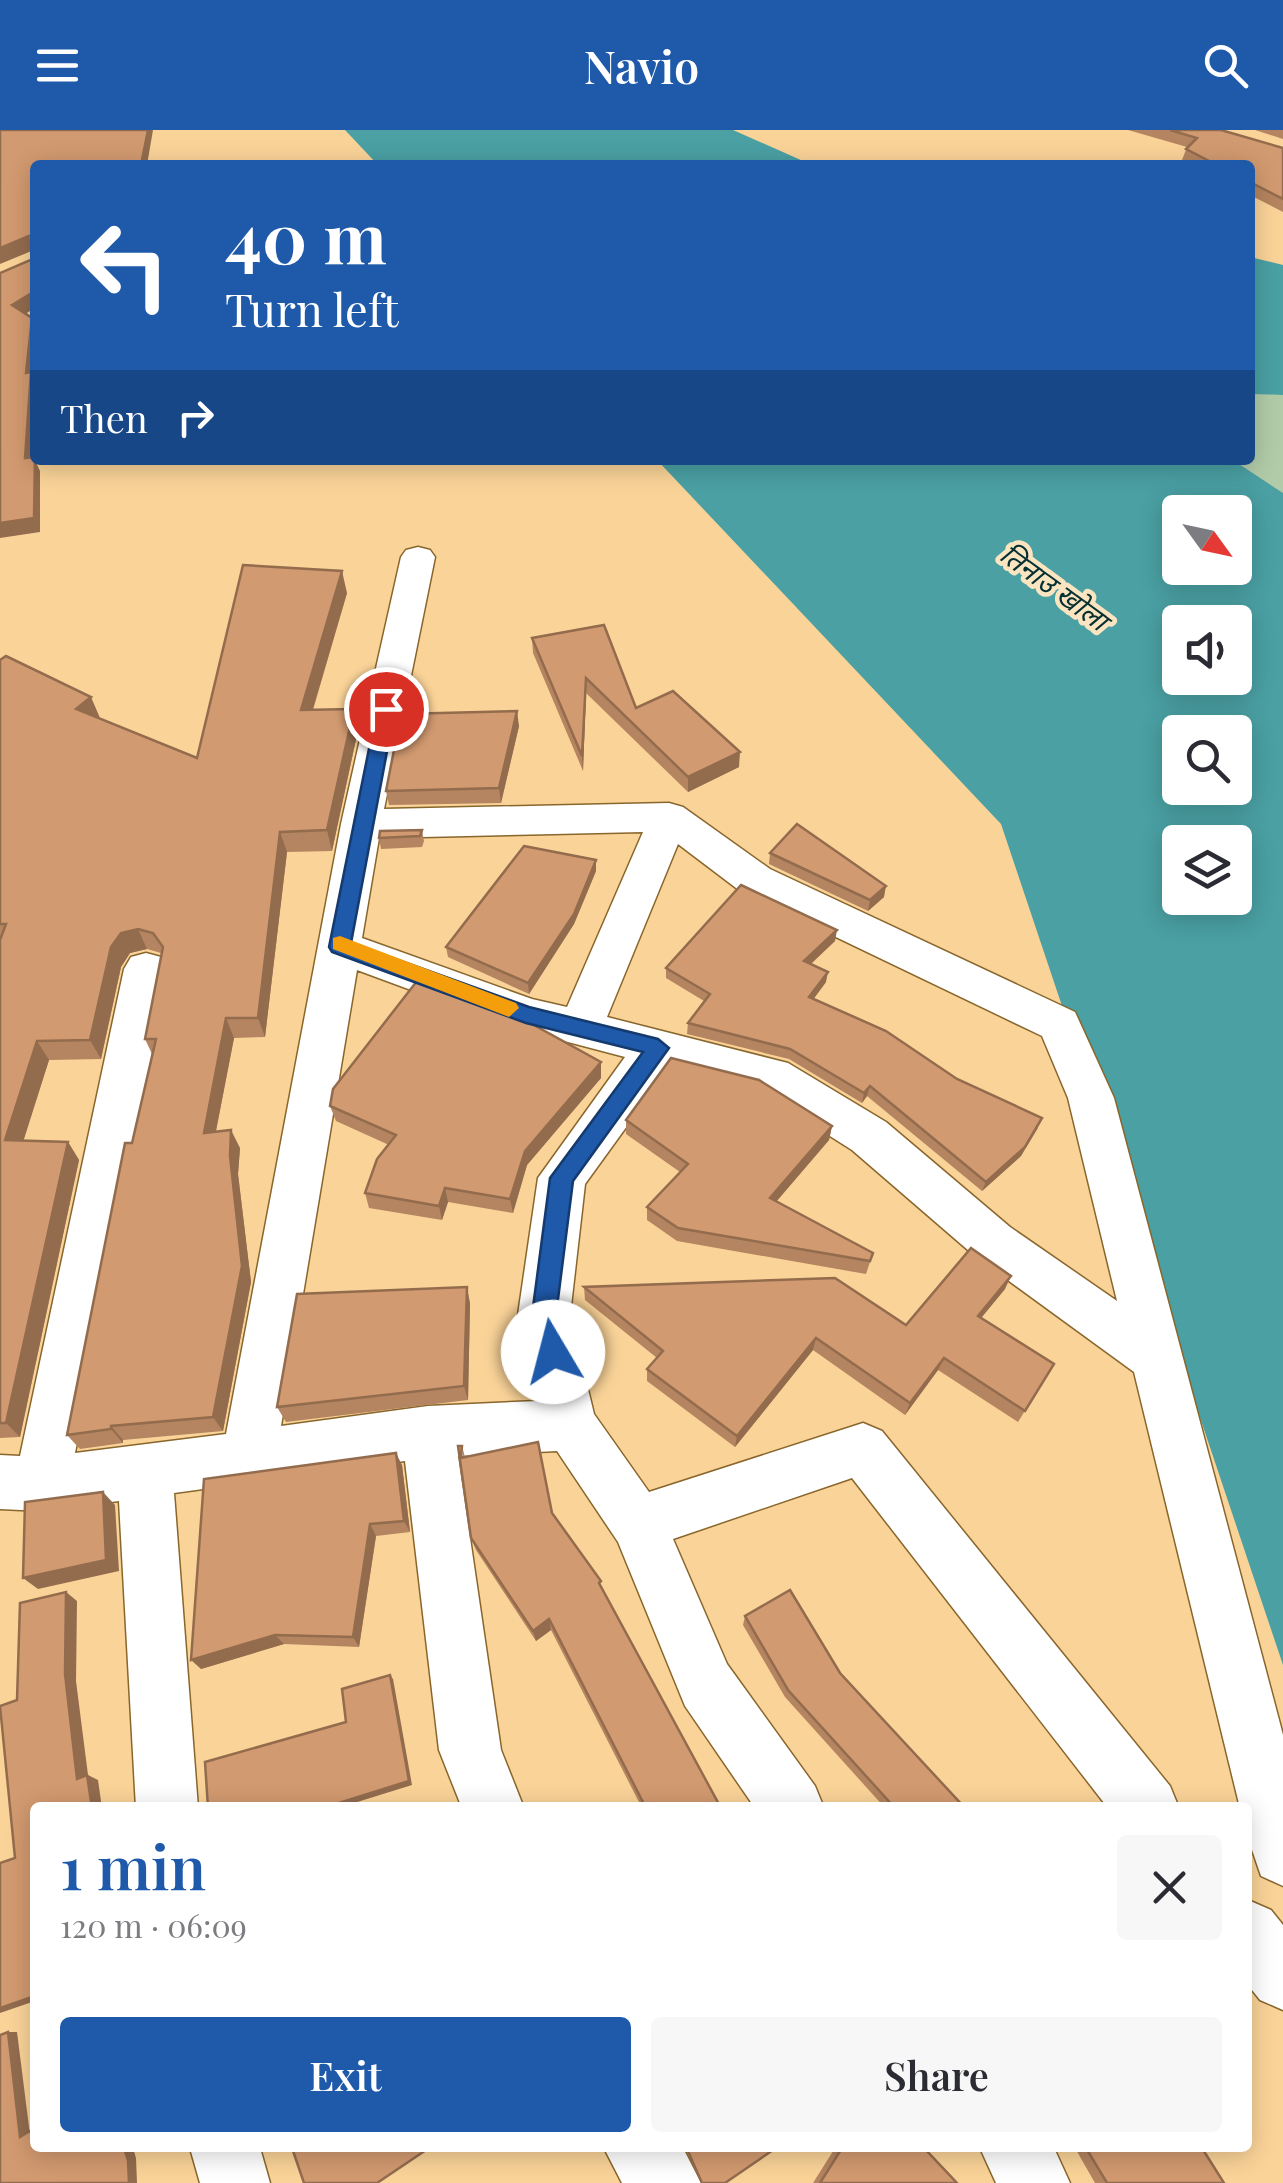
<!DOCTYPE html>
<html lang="en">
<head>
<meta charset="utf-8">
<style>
	:root { --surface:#fff; --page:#f7f7f7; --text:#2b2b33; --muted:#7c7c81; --accent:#1e59aa }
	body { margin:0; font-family:"Playfair Display","Noto Sans Devanagari",serif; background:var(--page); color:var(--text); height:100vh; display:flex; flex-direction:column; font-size:38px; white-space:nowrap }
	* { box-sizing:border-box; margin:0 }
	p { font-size:32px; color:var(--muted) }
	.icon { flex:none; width:55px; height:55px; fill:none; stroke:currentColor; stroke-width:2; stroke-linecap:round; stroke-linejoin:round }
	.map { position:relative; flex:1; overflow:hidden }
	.drawer { position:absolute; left:30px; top:1672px; width:1222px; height:350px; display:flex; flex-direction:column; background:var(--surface); border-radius:10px; box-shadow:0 5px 25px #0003 }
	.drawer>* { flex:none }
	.banner { position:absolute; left:30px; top:30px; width:1225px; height:305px; border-radius:10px; box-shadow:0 5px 25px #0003; background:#1e59aa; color:#fff; overflow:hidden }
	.needle { width:65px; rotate:123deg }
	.buttons { position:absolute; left:1162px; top:365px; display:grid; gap:20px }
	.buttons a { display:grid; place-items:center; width:90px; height:90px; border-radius:10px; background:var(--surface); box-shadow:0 5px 25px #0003; font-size:50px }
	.pin { position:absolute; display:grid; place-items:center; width:85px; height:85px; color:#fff; margin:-42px; border:5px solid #fff; border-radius:50%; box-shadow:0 2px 10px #0007 }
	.me { position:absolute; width:110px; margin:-55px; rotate:352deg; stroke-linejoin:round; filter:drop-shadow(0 0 8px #0008) }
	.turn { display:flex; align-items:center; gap:35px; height:210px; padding:0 30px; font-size:45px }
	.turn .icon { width:130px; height:130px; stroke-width:2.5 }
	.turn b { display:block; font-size:70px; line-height:85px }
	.then { display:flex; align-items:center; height:95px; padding:0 30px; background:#0003; gap:20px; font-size:38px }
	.round { display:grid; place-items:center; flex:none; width:105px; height:105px; border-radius:10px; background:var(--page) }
	.summary { display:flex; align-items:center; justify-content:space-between; height:170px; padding:0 30px }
	h1 { font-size:60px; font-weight:600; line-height:75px; color:var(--accent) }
	.cta { display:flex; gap:20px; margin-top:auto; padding:20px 30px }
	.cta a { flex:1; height:115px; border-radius:10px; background:var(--accent); color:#fff; font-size:40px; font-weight:600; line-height:115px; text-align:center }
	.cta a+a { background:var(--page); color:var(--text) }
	header { display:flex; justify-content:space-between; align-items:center; height:130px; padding:0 30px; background:var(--accent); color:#fff; font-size:45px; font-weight:600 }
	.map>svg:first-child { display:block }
</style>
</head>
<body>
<header><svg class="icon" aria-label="menu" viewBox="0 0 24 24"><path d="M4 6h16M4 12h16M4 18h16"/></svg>Navio<svg class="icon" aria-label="search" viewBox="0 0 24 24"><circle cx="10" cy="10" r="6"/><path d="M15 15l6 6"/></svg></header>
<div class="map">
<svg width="1283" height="2053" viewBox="0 0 1283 2053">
	<rect width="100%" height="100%" fill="#fad398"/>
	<path fill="#b1cba8" d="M 1250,264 L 1283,265 L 1283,363 L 1233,330 L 1250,330 Z"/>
	<g fill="#4aa0a3" fill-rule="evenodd">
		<path d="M 345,0 L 733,0 L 812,35 L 378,35 Z"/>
		<path d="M 1250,127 L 1283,135 L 1283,265 L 1250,264 Z"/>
		<path d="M 657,330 L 1233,330 L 1283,363 L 1283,1535 L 1001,694 ZM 1180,382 L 1235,382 L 1235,438 L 1180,438 ZM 1180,492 L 1235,492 L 1235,548 L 1180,548 ZM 1180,602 L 1235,602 L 1235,658 L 1180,658 ZM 1180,712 L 1235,712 L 1235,768 L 1180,768 Z"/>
	</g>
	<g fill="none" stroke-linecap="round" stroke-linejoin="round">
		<defs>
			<g id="street">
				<path d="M 418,417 L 430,420 L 435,427 L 384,679 L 669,673 L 683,677 L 770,739 L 1075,882 L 1114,968 L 1283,1605 L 1283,1756 L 1261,1746 L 1248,1708 L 1248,1678 L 1240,1678 L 1134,1242 L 976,1127 L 852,1020 L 759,961 L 669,938 L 585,1054 L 570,1185 L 594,1284 L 649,1362 L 863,1293 L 882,1301 L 1170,1656 L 1179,1678 L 1108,1678 L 852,1348 L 673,1409 L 727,1534 L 815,1656 L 824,1678 L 755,1678 L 685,1576 L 618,1412 L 557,1321 L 458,1326 L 501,1620 L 524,1678 L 462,1678 L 439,1620 L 405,1331 L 174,1363 L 198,1678 L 136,1678 L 119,1371 L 42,1381 L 0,1379 L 0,1325 L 20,1326 L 124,839 L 131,827 L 146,823 L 161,827 L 168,839 L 75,1323 L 226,1304 L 341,694 L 401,427 L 406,420 ZM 643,702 L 567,877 L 532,869 L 362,808 L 379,708 ZM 678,714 L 740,761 L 1042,906 L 1068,968 L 1117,1171 L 1010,1097 L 886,992 L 788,933 L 607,887 ZM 357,840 L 511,897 L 625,927 L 538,1048 L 518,1185 L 538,1271 L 428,1276 L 281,1296 Z"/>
				<path d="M 1248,1770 L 1271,1780 L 1283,1795 L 1283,1880 L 1260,1870 L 1248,1855 Z"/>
				<path d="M 190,2018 L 260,2018 L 270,2053 L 200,2053 Z"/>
				<path d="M 604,2018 L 683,2018 L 701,2053 L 622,2053 Z"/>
				<path d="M 980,2018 L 1054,2018 L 1070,2053 L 996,2053 Z"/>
			</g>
		</defs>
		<use href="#street" stroke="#89662c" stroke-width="3"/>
		<use href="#street" fill="#fff" fill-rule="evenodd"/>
	</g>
	<g fill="#b58460">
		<path d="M 1128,0 L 1221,0 L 1283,18 L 1283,82 L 1250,65 L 1250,35 L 1192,35 L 1182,30 L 1187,17 Z"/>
		<path d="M 1255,0 L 1283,0 L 1283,9 Z"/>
		<path d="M 347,463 L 313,580 L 354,579 L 358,600 L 332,721 L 287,722 L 265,907 L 234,908 L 216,1001 L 240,1018 L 238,1044 L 251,1152 L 223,1301 L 123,1310 L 123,1313 L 80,1319 L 67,1305 L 152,924 L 145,909 L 161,823 L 147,819 L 130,823 L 121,837 L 101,929 L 49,930 L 23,1011 L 68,1012 L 79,1030 L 20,1307 L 0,1308 L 0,530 L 99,588 L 197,628 Z"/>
		<path d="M 532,508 L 636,578 L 739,637 L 688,662 L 586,563 L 583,641 L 533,523 Z"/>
		<path d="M 519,596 L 501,673 L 389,675 L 386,661 Z"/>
		<path d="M 422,700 L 424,711 L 422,717 L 381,719 L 379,708 Z"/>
		<path d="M 770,723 L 884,767 L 868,781 L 769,734 Z"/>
		<path d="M 596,730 L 596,741 L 574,794 L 529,864 L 448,827 L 446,817 Z"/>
		<path d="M 835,811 L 811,834 L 826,852 L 813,869 L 957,949 L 1038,998 L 1021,1026 L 982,1061 L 867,966 L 862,973 L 789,929 L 687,904 L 688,893 L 704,871 L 666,848 L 666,838 Z"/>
		<path d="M 601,932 L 601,948 L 527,1035 L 513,1083 L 448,1072 L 442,1090 L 369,1078 L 365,1063 L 389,1015 L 336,991 L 330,976 Z"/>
		<path d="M 626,990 L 832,996 L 829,1010 L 777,1071 L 873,1123 L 866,1144 L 677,1111 L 647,1090 L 647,1077 L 680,1042 L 626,1004 Z"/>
		<path d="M 467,1157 L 470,1174 L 468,1270 L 286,1292 L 277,1277 Z"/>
		<path d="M 584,1157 L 906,1195 L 1005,1159 L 981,1188 L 1054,1234 L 1018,1292 L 938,1240 L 905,1285 L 813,1220 L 735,1317 L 647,1251 L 647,1239 L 657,1228 L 585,1170 Z"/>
		<path d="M 462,1316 L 465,1327 L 552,1383 L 602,1459 L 721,1678 L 642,1678 L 551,1500 L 536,1511 L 476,1420 L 471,1408 Z"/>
		<path d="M 402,1335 L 410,1402 L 376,1406 L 359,1517 L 284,1514 L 201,1539 Z"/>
		<path d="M 745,1486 L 840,1543 L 965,1678 L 885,1678 L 785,1567 L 743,1495 Z"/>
		<path d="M 835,2018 L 924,2018 L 957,2053 L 813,2053 Z"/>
		<path d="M 1075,2018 L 1202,2018 L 1224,2053 L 1095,2053 Z"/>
	</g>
	<g fill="#936c4e">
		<path d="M 148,0 L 153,0 L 147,35 L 141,35 Z"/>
		<path d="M 29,106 L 34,120 L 0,134 L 0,118 Z"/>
		<path d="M 35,161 L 35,178 L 17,189 L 12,175 Z"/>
		<path d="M 32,188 L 35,196 L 35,222 L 32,246 L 35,253 L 35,275 L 30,342 L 25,328 L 26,243 Z"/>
		<path d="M 35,330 L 40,341 L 40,402 L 0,408 L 0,393 Z"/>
		<path d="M 342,441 L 347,463 L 306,602 L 301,580 Z"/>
		<path d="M 586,548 L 586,563 L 583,641 L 582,626 Z"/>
		<path d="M 91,567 L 100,588 L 76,579 Z"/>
		<path d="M 354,579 L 358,600 L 332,721 L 327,700 Z"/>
		<path d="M 517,581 L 519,596 L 501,673 L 499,658 Z"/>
		<path d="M 740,622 L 739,637 L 688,662 L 688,647 Z"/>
		<path d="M 280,702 L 287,722 L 265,907 L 258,888 Z"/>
		<path d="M 596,730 L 596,741 L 574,794 L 529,864 L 528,853 Z"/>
		<path d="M 886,756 L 884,767 L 868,781 L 870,770 Z"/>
		<path d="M 138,799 L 147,819 L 130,823 L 121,837 L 101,929 L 90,910 L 111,817 L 121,803 Z"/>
		<path d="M 837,800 L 835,811 L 803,841 L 804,831 Z"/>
		<path d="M 828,842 L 826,852 L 807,878 L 809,867 Z"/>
		<path d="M 226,888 L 234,908 L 212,1021 L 204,1003 Z"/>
		<path d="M 37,911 L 49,930 L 18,1028 L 5,1010 Z"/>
		<path d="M 601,932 L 601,948 L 527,1035 L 513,1083 L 510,1069 L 525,1021 Z"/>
		<path d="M 870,956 L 867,966 L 862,973 L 864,963 Z"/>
		<path d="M 1042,988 L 1021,1026 L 982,1061 L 986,1052 Z"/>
		<path d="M 832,996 L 829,1010 L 768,1081 L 770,1068 Z"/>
		<path d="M 231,1000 L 240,1018 L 238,1044 L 251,1152 L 223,1301 L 213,1287 Z"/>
		<path d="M 68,1012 L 79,1030 L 20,1307 L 6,1293 Z"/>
		<path d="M 445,1058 L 448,1072 L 442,1090 L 439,1076 Z"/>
		<path d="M 1011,1146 L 1005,1159 L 972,1199 L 978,1186 Z"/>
		<path d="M 467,1157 L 470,1174 L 468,1270 L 464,1256 Z"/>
		<path d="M 816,1208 L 813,1220 L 735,1317 L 737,1306 Z"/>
		<path d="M 944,1228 L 938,1240 L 905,1285 L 910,1273 Z"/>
		<path d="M 111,1296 L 123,1310 L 123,1313 L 111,1299 Z"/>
		<path d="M 396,1323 L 402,1335 L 410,1402 L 404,1391 Z"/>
		<path d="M 103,1362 L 115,1375 L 119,1441 L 38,1459 L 23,1448 Z"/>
		<path d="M 370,1394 L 376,1406 L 359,1517 L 353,1507 Z"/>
		<path d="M 66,1462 L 77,1471 L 76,1551 L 88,1645 L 98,1650 L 102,1678 L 92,1678 L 77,1649 L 65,1544 Z"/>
		<path d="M 549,1489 L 551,1500 L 536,1511 L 533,1501 Z"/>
		<path d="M 275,1505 L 284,1514 L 201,1539 L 191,1530 Z"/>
		<path d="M 390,1545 L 393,1549 L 412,1655 L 338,1678 L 323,1678 Z"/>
		<path d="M 35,1866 L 35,1871 L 0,1883 L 0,1878 Z"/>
		<path d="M 8,1902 L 17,1902 L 30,2005 L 20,2007 Z"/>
		<path d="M 124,2018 L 133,2018 L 136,2028 L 137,2053 L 129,2053 Z"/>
	</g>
	<g fill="#d29a70" stroke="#936c4e" stroke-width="2.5">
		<path d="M 0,0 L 148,0 L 141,35 L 35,35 L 35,161 L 12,175 L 32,188 L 26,243 L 31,242 L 25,328 L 35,327 L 34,388 L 0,393 L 0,143 L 33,129 L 34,109 L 29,106 L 0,118 Z"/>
		<path d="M 1170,0 L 1221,0 L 1283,18 L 1283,69 L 1250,52 L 1250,35 L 1217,35 L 1186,19 L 1197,8 Z"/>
		<path d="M 243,435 L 342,441 L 301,580 L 354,579 L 327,700 L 280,702 L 258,888 L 226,888 L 204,1003 L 231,1000 L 230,1026 L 242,1136 L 213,1287 L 111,1296 L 111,1299 L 67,1305 L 125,1013 L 132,1013 L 156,909 L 145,909 L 163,817 L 153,803 L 138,799 L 121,803 L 111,817 L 90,910 L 37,911 L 5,1010 L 68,1012 L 6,1293 L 0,1293 L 0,810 L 6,794 L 0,794 L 0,530 L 6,526 L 91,567 L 76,579 L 197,628 Z"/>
		<path d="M 604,495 L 636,578 L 673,561 L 740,622 L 688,647 L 586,548 L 582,626 L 532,508 Z"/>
		<path d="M 517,581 L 499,658 L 386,661 L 401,584 Z"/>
		<path d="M 797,694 L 886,756 L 870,770 L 770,723 Z"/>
		<path d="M 422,700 L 420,706 L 379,708 L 380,701 Z"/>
		<path d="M 524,716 L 596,730 L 574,784 L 528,853 L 446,817 Z"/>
		<path d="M 741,755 L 837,800 L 804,831 L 828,842 L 809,867 L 886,901 L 957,949 L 1042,988 L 1025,1017 L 986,1052 L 870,956 L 864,963 L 790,919 L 688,893 L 710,864 L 666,838 Z"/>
		<path d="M 417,851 L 521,888 L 601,932 L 525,1021 L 510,1069 L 445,1058 L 439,1076 L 365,1063 L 377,1029 L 396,1005 L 330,976 L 333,959 Z"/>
		<path d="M 671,928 L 759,950 L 832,996 L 770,1068 L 873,1123 L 870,1131 L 678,1098 L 647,1077 L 688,1034 L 626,990 Z"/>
		<path d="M 971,1118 L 1011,1146 L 978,1186 L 1054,1234 L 1025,1281 L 944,1228 L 910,1273 L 816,1208 L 737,1306 L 647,1239 L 663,1221 L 584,1157 L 835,1148 L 906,1195 Z"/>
		<path d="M 467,1157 L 464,1256 L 277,1277 L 297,1164 Z"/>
		<path d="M 538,1312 L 552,1383 L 601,1451 L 599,1453 L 721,1678 L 646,1678 L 549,1489 L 533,1501 L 471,1408 L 458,1316 L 462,1316 L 461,1328 Z"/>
		<path d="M 396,1323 L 404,1391 L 370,1394 L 353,1507 L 275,1505 L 191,1530 L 204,1349 Z"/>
		<path d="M 103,1362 L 106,1430 L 23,1448 L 25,1372 Z"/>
		<path d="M 790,1460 L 840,1543 L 965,1678 L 895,1678 L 788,1560 L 745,1486 Z"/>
		<path d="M 66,1462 L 65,1544 L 77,1649 L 87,1645 L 92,1678 L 35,1678 L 35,1866 L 0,1878 L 0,1733 L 15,1728 L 0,1576 L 17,1570 L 20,1473 Z"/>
		<path d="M 390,1545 L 409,1651 L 323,1678 L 208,1678 L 205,1632 L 346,1592 L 342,1559 Z"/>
		<path d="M 8,1902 L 20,2007 L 35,1998 L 35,2018 L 124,2018 L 128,2030 L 129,2053 L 0,2053 L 0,1905 Z"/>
		<path d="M 292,2018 L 429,2018 L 377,2053 L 304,2053 Z"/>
		<path d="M 651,2018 L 776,2018 L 725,2053 L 702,2053 L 687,2019 Z"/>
		<path d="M 842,2018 L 924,2018 L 957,2053 L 820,2053 Z"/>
		<path d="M 1086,2018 L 1202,2018 L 1224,2053 L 1107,2053 Z"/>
	</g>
	<path fill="#1e59aa" stroke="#143a6e" stroke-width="2.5" d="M 386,573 L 395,579 L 351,813 L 529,877 L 658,909 L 669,918 L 573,1051 L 556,1185 L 565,1222 L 562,1230 L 553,1233 L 544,1230 L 532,1185 L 550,1048 L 643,922 L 526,893 L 332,822 L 329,817 L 377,579 Z"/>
	<path fill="#f59e0b" d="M 340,806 L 516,873 L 519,878 L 509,887 L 333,819 L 333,808 Z"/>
	<g text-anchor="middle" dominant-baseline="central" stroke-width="9" stroke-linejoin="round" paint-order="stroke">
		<g font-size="28" font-style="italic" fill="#053032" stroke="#fbe4c0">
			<text transform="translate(1055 456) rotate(36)">तिनाउ खोला</text>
		</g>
	</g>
</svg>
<div class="buttons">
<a><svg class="needle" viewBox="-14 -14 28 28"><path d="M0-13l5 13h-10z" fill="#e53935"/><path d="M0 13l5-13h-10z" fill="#7c7c81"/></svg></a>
<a><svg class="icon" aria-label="sound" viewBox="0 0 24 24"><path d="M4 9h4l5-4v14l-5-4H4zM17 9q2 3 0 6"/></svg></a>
<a><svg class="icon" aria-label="search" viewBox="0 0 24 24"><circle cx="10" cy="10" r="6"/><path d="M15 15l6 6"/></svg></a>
<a><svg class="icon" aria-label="layers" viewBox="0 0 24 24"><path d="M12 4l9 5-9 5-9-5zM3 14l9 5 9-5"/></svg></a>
</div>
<div class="pin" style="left:386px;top:579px;background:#d93025"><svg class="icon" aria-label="arrive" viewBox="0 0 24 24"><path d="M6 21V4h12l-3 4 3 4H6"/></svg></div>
<svg class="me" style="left:553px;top:1222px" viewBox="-20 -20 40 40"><circle r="19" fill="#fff"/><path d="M0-13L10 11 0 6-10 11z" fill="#1e59aa"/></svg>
<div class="banner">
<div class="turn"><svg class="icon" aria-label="left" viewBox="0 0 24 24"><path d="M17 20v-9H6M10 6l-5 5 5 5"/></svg><div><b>40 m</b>Turn left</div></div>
<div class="then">Then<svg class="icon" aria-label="right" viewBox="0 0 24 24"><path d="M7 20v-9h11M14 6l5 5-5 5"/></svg></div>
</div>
<section class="drawer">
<div class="summary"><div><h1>1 min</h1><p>120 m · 06:09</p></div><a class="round"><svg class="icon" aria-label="close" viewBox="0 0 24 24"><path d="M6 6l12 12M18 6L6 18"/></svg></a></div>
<div class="cta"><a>Exit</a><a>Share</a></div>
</section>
</div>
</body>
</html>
